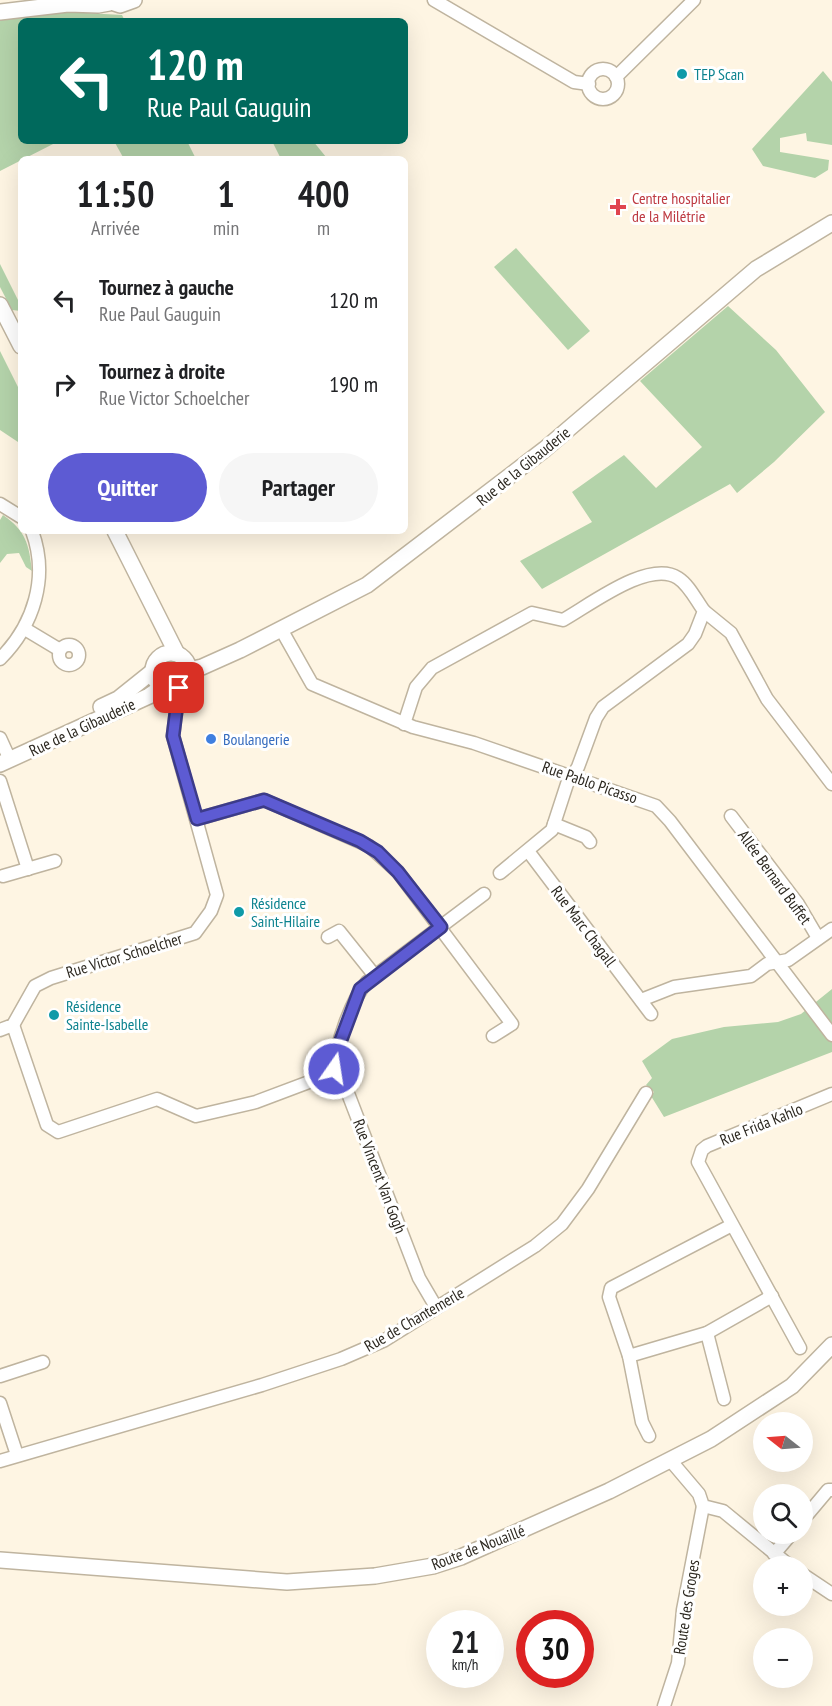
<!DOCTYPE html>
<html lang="fr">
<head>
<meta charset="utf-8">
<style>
	:root { --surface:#fff; --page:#f6f6f6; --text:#202124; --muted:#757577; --accent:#5d5bd3 }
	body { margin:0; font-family:"PT Sans Narrow",sans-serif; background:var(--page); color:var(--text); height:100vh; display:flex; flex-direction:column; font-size:22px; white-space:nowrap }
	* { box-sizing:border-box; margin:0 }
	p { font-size:20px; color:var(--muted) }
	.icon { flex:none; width:33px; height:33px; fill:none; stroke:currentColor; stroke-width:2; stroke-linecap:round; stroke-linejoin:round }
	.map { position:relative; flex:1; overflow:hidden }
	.side { position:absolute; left:18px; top:156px; width:390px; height:378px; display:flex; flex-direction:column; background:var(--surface); border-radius:9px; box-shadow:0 6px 24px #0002 }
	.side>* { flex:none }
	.guide { position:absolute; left:18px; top:18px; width:390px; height:126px; border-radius:9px; box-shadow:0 6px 24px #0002; background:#00695c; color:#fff; overflow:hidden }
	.needle { width:39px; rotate:287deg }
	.tools { position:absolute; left:753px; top:1412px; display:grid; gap:12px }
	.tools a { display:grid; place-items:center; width:60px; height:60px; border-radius:50%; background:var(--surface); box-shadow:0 6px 24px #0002; font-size:30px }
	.speed { position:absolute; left:426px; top:1610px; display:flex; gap:12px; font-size:30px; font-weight:700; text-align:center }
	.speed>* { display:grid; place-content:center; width:78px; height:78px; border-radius:50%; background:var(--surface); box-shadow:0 6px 24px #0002; line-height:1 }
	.speed small { font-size:15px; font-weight:400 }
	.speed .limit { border:9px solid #d22; background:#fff; color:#111 }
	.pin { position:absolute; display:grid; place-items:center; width:51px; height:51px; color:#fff; margin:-26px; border-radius:12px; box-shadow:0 3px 9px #0006 }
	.me { position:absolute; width:66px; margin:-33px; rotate:13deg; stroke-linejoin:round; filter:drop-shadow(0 0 4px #0008) }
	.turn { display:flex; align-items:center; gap:21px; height:126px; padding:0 30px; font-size:27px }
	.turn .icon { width:78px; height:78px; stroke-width:2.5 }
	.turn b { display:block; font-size:42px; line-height:51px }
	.eta { display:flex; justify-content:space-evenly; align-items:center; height:102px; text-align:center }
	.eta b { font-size:36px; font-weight:600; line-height:42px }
	.action { display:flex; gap:12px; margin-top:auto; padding:12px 30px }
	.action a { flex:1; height:69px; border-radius:36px; background:var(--accent); color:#fff; font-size:24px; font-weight:600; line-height:69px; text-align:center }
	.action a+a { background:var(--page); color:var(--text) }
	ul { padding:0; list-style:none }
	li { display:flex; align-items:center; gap:18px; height:84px; padding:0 30px }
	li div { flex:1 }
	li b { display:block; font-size:22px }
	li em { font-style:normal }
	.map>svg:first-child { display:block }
</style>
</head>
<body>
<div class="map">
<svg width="832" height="1706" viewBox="0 0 832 1706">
	<rect width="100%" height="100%" fill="#fef5e3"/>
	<g fill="#b4d3aa">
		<path d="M 68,12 L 122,15 L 125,21 L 21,21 L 21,141 L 59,141 L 0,171 L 0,20 Z"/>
		<path d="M 823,71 L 832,82 L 832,145 L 807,141 L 806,133 L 780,138 L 780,152 L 829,160 L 828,170 L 815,178 L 763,166 L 752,149 Z"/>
		<path d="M 114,141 L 187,141 L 196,159 L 124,159 Z"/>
		<path d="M 272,141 L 313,141 L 326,157 L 281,159 Z"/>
		<path d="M 516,248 L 590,331 L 568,350 L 494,267 Z"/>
		<path d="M 0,264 L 21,306 L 21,311 L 12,310 L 0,287 Z"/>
		<path d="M 728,306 L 776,350 L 825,412 L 774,462 L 737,493 L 730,484 L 542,589 L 520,561 L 592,522 L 572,492 L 624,455 L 656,488 L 702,447 L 640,381 Z"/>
		<path d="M 0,351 L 21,393 L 21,444 L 0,430 Z"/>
		<path d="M 3,515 C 26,531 29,544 32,571 L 26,567 L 19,553 L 7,554 L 0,563 L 0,520 Z"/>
		<path d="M 832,989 L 832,1052 L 664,1117 L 651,1096 L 654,1092 L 646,1085 L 652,1078 L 642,1061 L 672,1039 L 724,1027 L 778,1022 L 801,1014 Z"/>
	</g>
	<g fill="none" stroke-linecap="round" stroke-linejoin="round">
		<defs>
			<g id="minor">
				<path d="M 434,0 L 574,82 L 589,84"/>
				<circle cx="603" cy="84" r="15"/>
				<path d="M 616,77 L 694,0"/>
				<path d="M 0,504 L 21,517"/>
				<path d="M 704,611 L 731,633 L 767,699 L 832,784"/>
				<path d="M 25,629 L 60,650"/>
				<path d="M 281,629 L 312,684 L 413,727 L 474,743 L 656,806 L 670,821 L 832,1035"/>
				<circle cx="69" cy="655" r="10"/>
				<path d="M 0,659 C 34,625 49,577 32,531"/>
				<path d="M 404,724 L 416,687 L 432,668 L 532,613 L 563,620 C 590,605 649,559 678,578 C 689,585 696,600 704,611 L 695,634 L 688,644 L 603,707 L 596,718 L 578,767 L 567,784 L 552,830 L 500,873"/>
				<path d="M 0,738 L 10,760"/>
				<path d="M 0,781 L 28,869"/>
				<path d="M 731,816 L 798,904 L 818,938"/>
				<path d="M 197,819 L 264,800 L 369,846 L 398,872 L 512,1024 L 493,1036"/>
				<path d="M 554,824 L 586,837 L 590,842"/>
				<path d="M 528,851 L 651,1014"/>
				<path d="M 3,876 L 55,861"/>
				<path d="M 328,937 L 339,931 L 375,976"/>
				<path d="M 641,1000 L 674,987 L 751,976 L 767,964 L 788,960 L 832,929"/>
				<path d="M 13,1025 L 47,1125 L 58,1132 L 157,1099 L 196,1116 L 256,1102 L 325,1076 L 334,1069"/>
				<path d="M 0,1030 L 13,1025 L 35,986 L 51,978 L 195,933 L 211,911 L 217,895 L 173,736 L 179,688"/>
				<path d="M 436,1307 L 419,1278 L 344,1083 L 334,1069 C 336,1045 351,1000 367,982 L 484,894"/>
				<path d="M 707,1333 L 724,1399"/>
				<path d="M 800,1348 L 698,1162 L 702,1150 L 707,1146 L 832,1094"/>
				<path d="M 629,1356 L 707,1333 L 772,1296"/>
				<path d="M 0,1376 L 43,1362"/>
				<path d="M 0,1403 L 17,1455"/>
				<path d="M 649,1436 L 642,1422 L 629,1356 L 609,1297 L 611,1288 L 732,1225"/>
				<path d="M 0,1461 L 262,1385 L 341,1359 L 385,1340 L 535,1246 L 562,1224 L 588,1189 L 646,1093"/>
				<path d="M 671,1461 L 699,1494 L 703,1506 L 723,1511 L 790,1566"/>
				<path d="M 802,1521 L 828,1490 L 832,1490"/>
				<path d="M 774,1554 L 792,1533"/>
				<path d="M 802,1574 L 832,1594"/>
				<path d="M 664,1706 L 678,1663 L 683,1610 L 703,1506"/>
			</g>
			<g id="tertiary">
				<path d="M 105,0 L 120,5 L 134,0"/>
				<path d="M 0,12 L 68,4 L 98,5 L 109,3"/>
				<path d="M 0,305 L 21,346"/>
				<path d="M 115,531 L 177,654"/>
				<circle cx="171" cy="671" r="18"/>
				<path d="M 189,670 L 202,667 L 240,650 L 367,585 L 545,449 L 756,269 L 832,223"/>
				<path d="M 101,707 L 118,699 L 153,671"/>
				<path d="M 0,764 L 149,696 L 162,687"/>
				<path d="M 0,1560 L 287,1582 L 375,1576 L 433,1566 L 461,1557 L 609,1491 L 711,1439 L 792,1386 L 832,1345"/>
			</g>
		</defs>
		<use href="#minor" stroke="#bfb49f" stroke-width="15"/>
		<use href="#tertiary" stroke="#bfb49f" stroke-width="18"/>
		<use href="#minor" stroke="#fff" stroke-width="12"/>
		<use href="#tertiary" stroke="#fff" stroke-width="15"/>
	</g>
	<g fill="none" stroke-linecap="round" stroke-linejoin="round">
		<defs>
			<path id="route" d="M 179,688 L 173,736 L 197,819 L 264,800 L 360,841 L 378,852 L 398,872 L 441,927 L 360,989 L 335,1056 L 334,1069"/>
		</defs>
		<use href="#route" stroke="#3c3b89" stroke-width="15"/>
		<use href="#route" stroke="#5d5bd3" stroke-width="10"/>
	</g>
	<g fill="#0f9aa8" stroke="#fff" stroke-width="2">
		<circle cx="682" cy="74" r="6"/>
		<circle cx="239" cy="912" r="6"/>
		<circle cx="54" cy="1015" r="6"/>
	</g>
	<path fill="#e0444e" stroke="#fff" stroke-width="2" d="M615 198h6v6h6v6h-6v6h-6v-6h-6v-6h6z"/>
	<circle fill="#3f7fe0" stroke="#fff" stroke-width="2" cx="211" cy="739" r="6"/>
	<g text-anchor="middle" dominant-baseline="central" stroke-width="6" stroke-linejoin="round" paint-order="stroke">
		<g font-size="16" fill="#0d838f" stroke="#fff" text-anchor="start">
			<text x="694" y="74">TEP Scan</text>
			<text x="251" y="903">Résidence<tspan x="251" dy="18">Saint-Hilaire</tspan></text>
			<text x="66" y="1006">Résidence<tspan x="66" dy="18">Sainte-Isabelle</tspan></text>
		</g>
		<g font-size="16" fill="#be3a42" stroke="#fff" text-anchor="start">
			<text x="632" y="198">Centre hospitalier<tspan x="632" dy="18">de la Milétrie</tspan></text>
		</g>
		<g font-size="16" fill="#2c2820" stroke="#fff">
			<text transform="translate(523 466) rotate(-39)">Rue de la Gibauderie</text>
			<text transform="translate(82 727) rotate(-25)">Rue de la Gibauderie</text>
			<text transform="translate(590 782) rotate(19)">Rue Pablo Picasso</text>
			<text transform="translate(775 877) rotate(54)">Allée Bernard Buffet</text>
			<text transform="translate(584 926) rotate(53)">Rue Marc Chagall</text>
			<text transform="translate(124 955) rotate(-17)">Rue Victor Schoelcher</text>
			<text transform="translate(761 1124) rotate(-22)">Rue Frida Kahlo</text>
			<text transform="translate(380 1176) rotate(69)">Rue Vincent Van Gogh</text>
			<text transform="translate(414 1319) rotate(-30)">Rue de Chantemerle</text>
			<text transform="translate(478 1547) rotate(-21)">Route de Nouaillé</text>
			<text transform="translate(686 1607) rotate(-81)">Route des Groges</text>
		</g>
		<g font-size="16" fill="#366cbe" stroke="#fff" text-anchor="start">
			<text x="223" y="739">Boulangerie</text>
		</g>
	</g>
</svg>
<div class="tools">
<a><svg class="needle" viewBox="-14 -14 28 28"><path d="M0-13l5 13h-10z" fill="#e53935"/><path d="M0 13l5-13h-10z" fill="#757577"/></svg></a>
<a><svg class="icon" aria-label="search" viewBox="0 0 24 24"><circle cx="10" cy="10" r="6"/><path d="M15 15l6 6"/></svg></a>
<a>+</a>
<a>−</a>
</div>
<div class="speed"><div>21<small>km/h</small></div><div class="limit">30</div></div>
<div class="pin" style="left:179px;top:688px;background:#d93025"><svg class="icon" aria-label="arrive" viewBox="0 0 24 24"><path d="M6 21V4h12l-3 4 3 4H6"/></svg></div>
<svg class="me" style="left:334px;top:1069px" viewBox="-20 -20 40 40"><circle r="17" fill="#5d5bd3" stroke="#fff" stroke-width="3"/><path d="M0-11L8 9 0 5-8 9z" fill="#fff"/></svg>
<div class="guide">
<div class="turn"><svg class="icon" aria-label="left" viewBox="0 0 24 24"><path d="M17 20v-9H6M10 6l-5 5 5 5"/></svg><div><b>120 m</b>Rue Paul Gauguin</div></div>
</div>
<section class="side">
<div class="eta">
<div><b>11:50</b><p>Arrivée</p></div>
<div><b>1</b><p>min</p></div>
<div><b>400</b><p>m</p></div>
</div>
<ul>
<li><svg class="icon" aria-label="left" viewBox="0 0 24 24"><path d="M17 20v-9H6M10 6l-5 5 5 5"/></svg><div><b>Tournez à gauche</b><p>Rue Paul Gauguin</p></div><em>120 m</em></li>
<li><svg class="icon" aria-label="right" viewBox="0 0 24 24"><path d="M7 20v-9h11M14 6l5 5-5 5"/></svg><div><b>Tournez à droite</b><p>Rue Victor Schoelcher</p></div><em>190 m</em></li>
</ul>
<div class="action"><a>Quitter</a><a>Partager</a></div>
</section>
</div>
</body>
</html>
